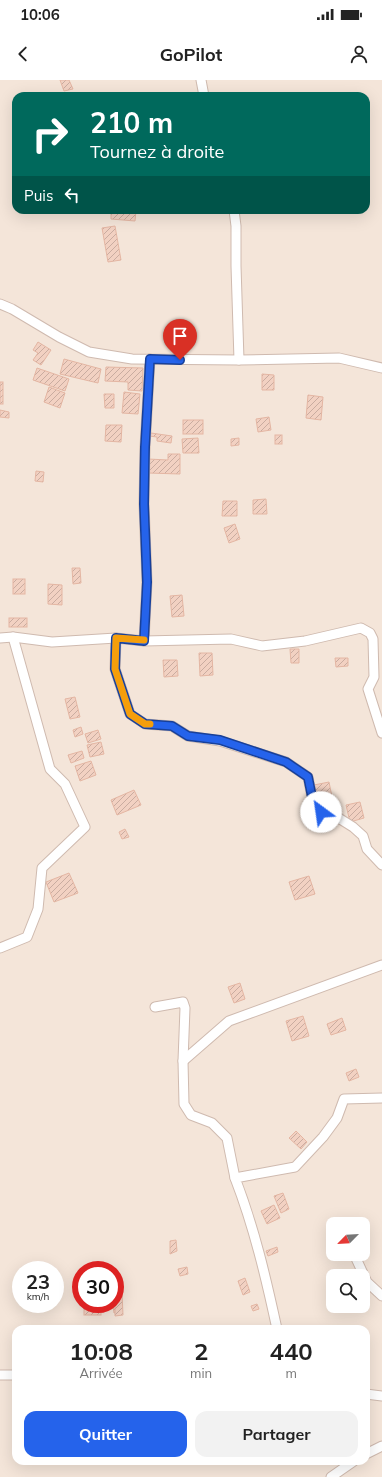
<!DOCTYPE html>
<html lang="fr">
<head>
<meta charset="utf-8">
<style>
	:root { --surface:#fff; --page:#f2f2f2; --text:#222; --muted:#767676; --accent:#2563eb }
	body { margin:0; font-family:Mulish,sans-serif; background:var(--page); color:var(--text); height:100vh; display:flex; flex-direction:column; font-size:15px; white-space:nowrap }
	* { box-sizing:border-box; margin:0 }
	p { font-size:13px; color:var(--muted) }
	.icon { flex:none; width:22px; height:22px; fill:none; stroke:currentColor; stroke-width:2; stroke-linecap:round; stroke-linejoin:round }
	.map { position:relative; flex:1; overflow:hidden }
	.panel { position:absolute; left:12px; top:1245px; width:358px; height:140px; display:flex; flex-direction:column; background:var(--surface); border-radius:12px; box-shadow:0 4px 16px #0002 }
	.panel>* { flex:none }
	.banner { position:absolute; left:12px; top:12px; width:358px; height:122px; border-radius:12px; box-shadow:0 4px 16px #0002; background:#00695c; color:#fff; overflow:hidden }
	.needle { width:26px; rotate:246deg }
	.controls { position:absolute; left:326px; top:1137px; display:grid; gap:8px }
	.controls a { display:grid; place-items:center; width:44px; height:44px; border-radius:8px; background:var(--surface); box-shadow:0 4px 16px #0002; font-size:20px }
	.speed { position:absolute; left:12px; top:1181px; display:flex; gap:8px; font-size:20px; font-weight:700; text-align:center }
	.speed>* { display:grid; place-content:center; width:52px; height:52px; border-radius:50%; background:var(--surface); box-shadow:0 4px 16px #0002; line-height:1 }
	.speed small { font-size:10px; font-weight:400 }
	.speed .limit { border:6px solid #d22; background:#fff; color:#111 }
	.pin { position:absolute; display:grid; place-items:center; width:34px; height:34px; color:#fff; margin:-41px -17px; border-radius:50% 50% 50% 0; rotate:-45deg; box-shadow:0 0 4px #0007 }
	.pin .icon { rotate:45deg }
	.me { position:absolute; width:44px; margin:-22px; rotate:329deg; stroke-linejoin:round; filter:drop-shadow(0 0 3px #0008) }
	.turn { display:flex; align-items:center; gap:14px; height:84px; padding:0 12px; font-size:18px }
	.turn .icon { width:52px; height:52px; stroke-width:2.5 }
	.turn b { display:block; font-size:28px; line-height:34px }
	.then { display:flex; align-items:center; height:38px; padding:0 12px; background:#0003; gap:8px; font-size:15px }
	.eta { display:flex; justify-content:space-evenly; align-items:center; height:68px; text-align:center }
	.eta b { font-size:24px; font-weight:700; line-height:28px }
	.cta { display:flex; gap:8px; margin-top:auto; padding:8px 12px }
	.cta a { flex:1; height:46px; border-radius:12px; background:var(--accent); color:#fff; font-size:16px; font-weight:700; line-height:46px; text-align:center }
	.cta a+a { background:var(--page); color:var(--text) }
	.status { display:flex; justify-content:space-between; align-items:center; height:28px; padding:0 20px; background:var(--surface); direction:ltr }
	.status svg { height:11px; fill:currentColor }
	header { display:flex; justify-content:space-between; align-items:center; height:52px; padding:0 12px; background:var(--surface); font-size:18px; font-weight:700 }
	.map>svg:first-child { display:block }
</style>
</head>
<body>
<div class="status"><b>10:06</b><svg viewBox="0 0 49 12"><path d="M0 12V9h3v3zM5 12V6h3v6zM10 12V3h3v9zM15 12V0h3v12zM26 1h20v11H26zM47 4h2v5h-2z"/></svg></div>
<header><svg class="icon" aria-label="back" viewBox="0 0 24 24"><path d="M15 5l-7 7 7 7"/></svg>GoPilot<svg class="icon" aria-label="person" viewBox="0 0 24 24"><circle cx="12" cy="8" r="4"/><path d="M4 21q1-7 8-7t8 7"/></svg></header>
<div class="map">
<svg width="382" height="1397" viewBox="0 0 382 1397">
	<defs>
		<pattern id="building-hatch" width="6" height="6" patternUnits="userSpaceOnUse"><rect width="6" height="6" fill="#f2d1c2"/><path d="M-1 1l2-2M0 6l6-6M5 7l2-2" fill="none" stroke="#c9aca0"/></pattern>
	</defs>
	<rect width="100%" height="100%" fill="#fcf4ea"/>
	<path fill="#f4e5d9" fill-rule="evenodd" d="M 0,0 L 382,0 L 382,1397 L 0,1397 ZM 16,16 L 366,16 L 366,130 L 16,130 ZM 333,1144 L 363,1144 L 363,1174 L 333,1174 ZM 21,1190 L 55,1190 L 55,1224 L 21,1224 ZM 81,1190 L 115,1190 L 115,1224 L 81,1224 ZM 333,1196 L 363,1196 L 363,1226 L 333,1226 ZM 16,1249 L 366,1249 L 366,1381 L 16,1381 Z"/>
	<g fill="url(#building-hatch)" stroke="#e4b6a3">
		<path d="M 60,0 L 69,0 L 73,9 L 64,11 Z"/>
		<path d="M 111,130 L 136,130 L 135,141 L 111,139 Z"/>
		<path d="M 115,146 L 121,180 L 108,182 L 102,148 Z"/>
		<path d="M 38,262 L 51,270 L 41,285 L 33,280 L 38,273 L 33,270 Z"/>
		<path d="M 64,279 L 101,289 L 98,303 L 60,294 Z"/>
		<path d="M 106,287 L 143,288 L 142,311 L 128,310 L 128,302 L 105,301 Z"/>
		<path d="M 37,288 L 69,299 L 65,311 L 33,300 Z"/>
		<path d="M 262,294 L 274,295 L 274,310 L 262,310 Z"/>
		<rect x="0" y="302" width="3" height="22"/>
		<path d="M 49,307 L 65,313 L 60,328 L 44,322 Z"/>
		<path d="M 124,312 L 140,314 L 138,334 L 122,333 Z"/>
		<path d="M 104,314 L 114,314 L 114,328 L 105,328 Z"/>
		<path d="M 308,315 L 323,317 L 321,340 L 306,338 Z"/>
		<path d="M 0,330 L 9,332 L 9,338 L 0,337 Z"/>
		<path d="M 269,337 L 271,350 L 258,352 L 256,339 Z"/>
		<rect x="183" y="340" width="20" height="14"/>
		<path d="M 106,345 L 122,345 L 121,362 L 105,361 Z"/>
		<path d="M 151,353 L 172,356 L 171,363 L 157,361 L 157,357 L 149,356 Z"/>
		<rect x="275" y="355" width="7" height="9"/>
		<path d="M 198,358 L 199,373 L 183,373 L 182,359 Z"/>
		<path d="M 239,358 L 239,365 L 231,366 L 231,359 Z"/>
		<path d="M 168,374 L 180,374 L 180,394 L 148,393 L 148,379 L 168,380 Z"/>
		<path d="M 36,391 L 44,392 L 43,402 L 35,401 Z"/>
		<path d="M 266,419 L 267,434 L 253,434 L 253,420 Z"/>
		<path d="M 223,421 L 237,421 L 237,436 L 222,436 Z"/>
		<path d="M 235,444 L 240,459 L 229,463 L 224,448 Z"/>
		<path d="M 72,488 L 80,488 L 81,503 L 73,504 Z"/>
		<rect x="13" y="499" width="12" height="15"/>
		<path d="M 48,504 L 62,505 L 62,525 L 48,524 Z"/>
		<path d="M 182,515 L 184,536 L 172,537 L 170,516 Z"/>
		<rect x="9" y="538" width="18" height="9"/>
		<path d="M 290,569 L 299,569 L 299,583 L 291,583 Z"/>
		<path d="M 199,573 L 212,573 L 213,595 L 200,596 Z"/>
		<path d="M 335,578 L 348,578 L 348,586 L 336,587 Z"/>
		<path d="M 163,580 L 177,580 L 178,596 L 164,597 Z"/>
		<path d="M 75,617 L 80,637 L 70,639 L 65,619 Z"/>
		<path d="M 81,647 L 83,654 L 75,657 L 73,650 Z"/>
		<path d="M 98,650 L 101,659 L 88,663 L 85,654 Z"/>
		<path d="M 101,662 L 104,674 L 90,677 L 87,665 Z"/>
		<path d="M 82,671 L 84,678 L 71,683 L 68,675 Z"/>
		<path d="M 91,681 L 96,695 L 80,701 L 75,686 Z"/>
		<path d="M 329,702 L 333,722 L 318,725 L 314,705 Z"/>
		<path d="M 134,710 L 141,725 L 117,735 L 111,720 Z"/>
		<path d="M 360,722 L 364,738 L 350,742 L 346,725 Z"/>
		<path d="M 125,749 L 129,757 L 122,759 L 119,752 Z"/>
		<path d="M 69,793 L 78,813 L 54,822 L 46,802 Z"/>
		<path d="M 309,796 L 315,814 L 295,820 L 289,802 Z"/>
		<path d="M 240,903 L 245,919 L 234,923 L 228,907 Z"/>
		<path d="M 303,936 L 309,956 L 292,961 L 286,941 Z"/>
		<path d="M 342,938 L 346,950 L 331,955 L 327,944 Z"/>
		<path d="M 356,989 L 359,997 L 349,1001 L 346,993 Z"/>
		<path d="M 296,1051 L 307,1062 L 301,1069 L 289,1058 Z"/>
		<path d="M 283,1113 L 289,1129 L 281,1133 L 274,1116 Z"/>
		<path d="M 274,1125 L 280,1138 L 267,1144 L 261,1131 Z"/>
		<path d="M 176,1160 L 177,1171 L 170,1174 L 170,1161 Z"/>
		<path d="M 277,1167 L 278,1172 L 268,1176 L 266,1171 Z"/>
		<path d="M 187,1187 L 188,1194 L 180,1196 L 178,1189 Z"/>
		<path d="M 245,1198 L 250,1212 L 243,1215 L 238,1201 Z"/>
		<path d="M 115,1211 L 117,1211 L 121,1232 L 114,1233 L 113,1224 L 115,1224 Z"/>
		<path d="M 115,1213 L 122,1213 L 123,1235 L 115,1236 Z"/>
		<rect x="84" y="1224" width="17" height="11"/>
		<path d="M 257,1224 L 259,1229 L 253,1231 L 251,1226 Z"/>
	</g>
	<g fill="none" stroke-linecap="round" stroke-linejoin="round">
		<defs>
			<g id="minor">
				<path d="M 201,0 L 204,16"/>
				<path d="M 234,130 L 236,146 L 236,186 L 239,280"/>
				<path d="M 0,224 L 12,229 L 59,257 L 89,272 L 132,279 L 239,280 L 339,278 L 382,288"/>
				<path d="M 0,558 L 13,557 L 52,562 L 116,558 L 144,561 L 231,559 L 262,566 L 305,561 L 361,548 L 370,553 L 373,559 L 374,597 L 368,609 L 382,653"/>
				<path d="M 116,558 L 115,589 L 130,634 L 145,644 L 172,646 L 188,656 L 220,661 L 286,682 L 308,697 L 314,727 L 321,732 L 329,732 L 353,747 L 363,756 L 367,769 L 382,785"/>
				<path d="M 144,561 L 147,502 L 144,424 L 145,367 L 150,279"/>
				<path d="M 0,868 L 27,857 L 38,829 L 42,788 L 85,747 L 65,704 L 50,689 L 13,557"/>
				<path d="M 155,927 L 183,922 L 185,928 L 183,981 L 184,1024 L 191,1035 L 212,1043 L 227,1058 L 235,1098"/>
				<path d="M 183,981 L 229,941 L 382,885"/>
				<path d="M 354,1174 L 367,1202 L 382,1216"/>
				<path d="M 277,1249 C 266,1198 254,1147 235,1098 L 295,1087 L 323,1057 L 337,1038 L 344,1019 L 382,1018"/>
				<path d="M 0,1295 L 16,1295"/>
				<path d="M 366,1314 L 382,1316"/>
				<path d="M 366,1374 L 382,1366"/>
				<path d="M 331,1397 L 354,1381"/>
			</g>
		</defs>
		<use href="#minor" stroke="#cfbaaf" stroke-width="11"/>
		<use href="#minor" stroke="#fff" stroke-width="9"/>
	</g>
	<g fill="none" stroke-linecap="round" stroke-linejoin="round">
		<defs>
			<path id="route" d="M 180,280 L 150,279 L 145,367 L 144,424 L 147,502 L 144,561 L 116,558 L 115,589 L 130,634 L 145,644 L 172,646 L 188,656 L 220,660 L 286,682 L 308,697 L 314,727 L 321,732"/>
		</defs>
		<use href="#route" stroke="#184099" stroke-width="10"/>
		<use href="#route" stroke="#2563eb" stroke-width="7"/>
		<path stroke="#f59e0b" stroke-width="7" d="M 144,560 L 116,558 L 115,589 L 130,634 L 145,644 L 150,644"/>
	</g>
</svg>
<div class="controls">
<a><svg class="needle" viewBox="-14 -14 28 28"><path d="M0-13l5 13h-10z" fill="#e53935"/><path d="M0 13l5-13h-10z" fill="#767676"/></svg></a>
<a><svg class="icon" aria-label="search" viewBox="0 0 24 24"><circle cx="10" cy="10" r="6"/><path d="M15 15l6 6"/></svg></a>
</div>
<div class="speed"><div>23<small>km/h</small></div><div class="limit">30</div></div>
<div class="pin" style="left:180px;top:280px;background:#d93025"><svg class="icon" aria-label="arrive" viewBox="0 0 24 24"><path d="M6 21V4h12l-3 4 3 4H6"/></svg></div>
<svg class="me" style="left:321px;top:732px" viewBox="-20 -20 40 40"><circle r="19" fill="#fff"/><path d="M0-13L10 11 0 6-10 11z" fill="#2563eb"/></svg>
<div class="banner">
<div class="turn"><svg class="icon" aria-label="right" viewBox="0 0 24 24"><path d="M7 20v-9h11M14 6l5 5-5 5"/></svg><div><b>210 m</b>Tournez à droite</div></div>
<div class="then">Puis<svg class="icon" aria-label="left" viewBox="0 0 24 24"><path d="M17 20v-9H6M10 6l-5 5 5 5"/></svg></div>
</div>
<section class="panel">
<div class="eta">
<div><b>10:08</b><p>Arrivée</p></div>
<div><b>2</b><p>min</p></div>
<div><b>440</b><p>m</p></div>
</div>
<div class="cta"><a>Quitter</a><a>Partager</a></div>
</section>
</div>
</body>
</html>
